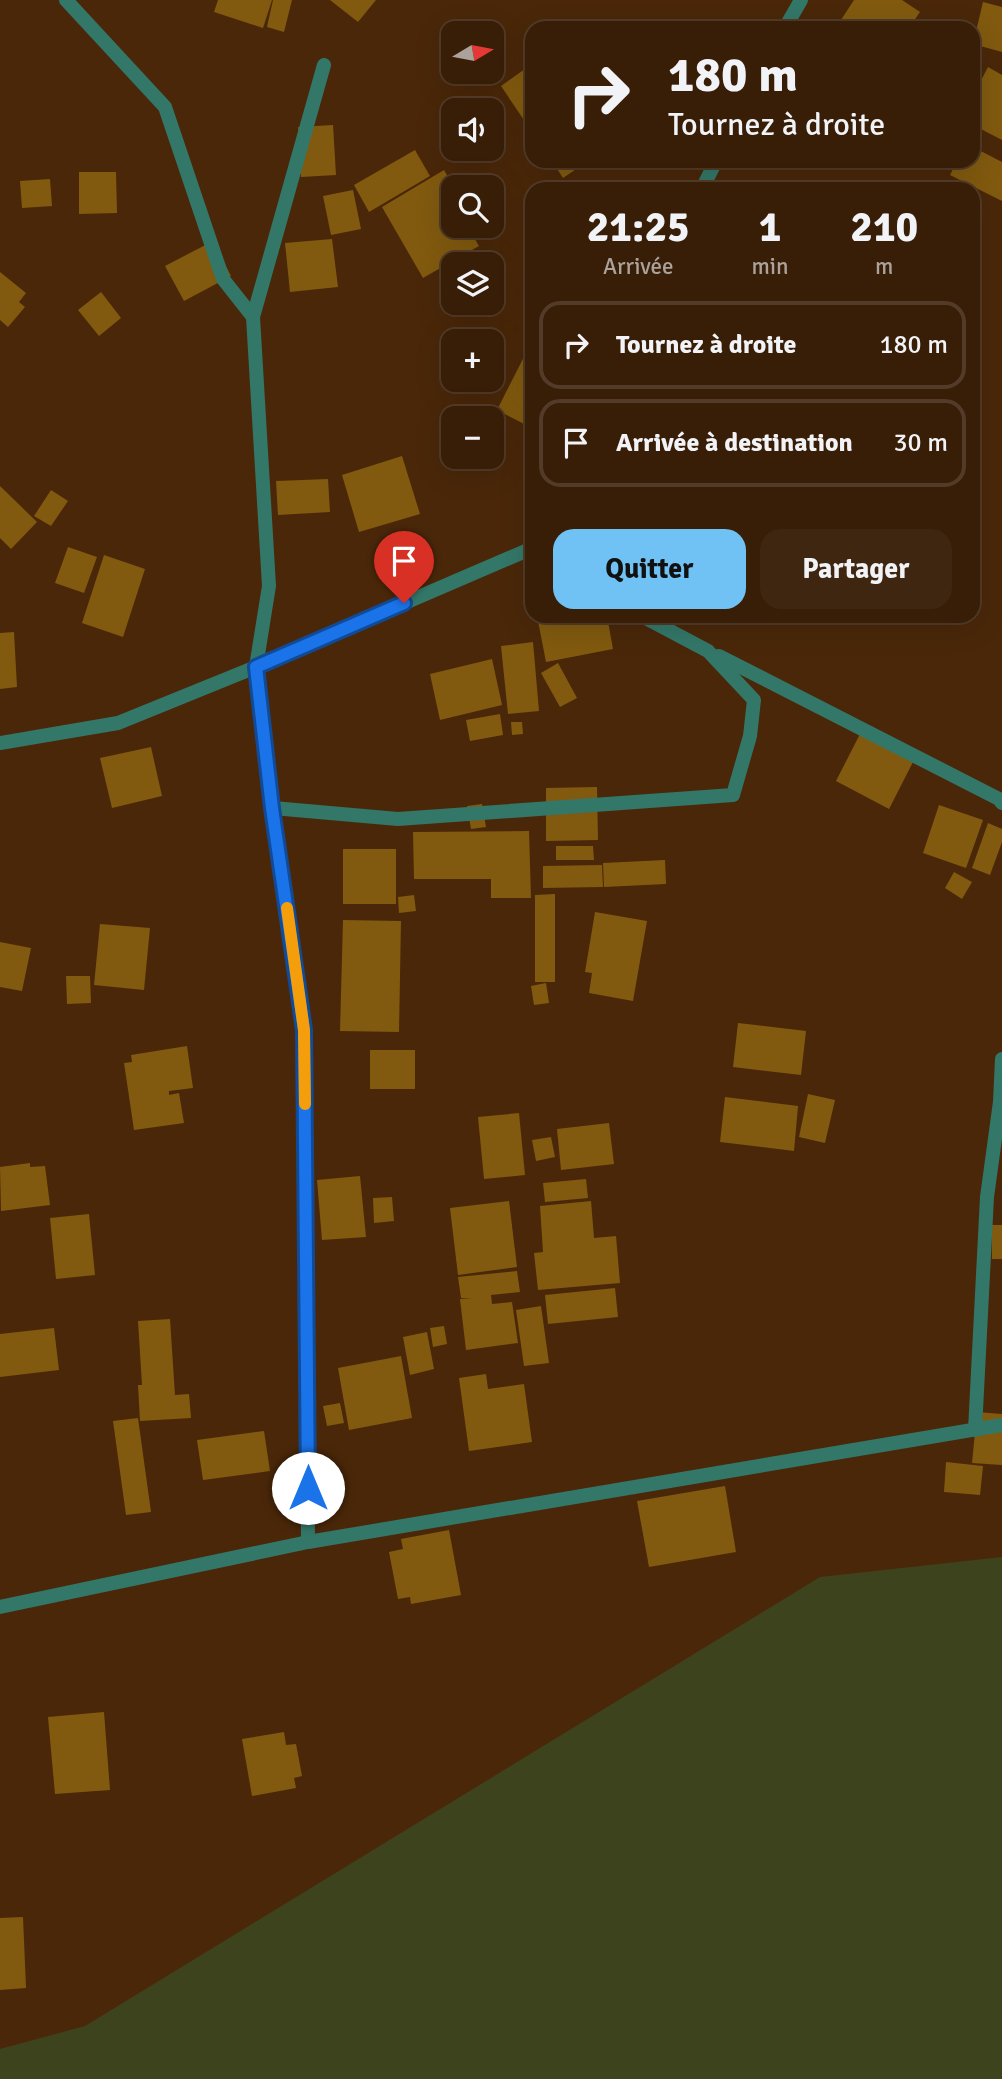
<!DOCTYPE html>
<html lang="fr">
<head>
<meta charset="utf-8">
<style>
	:root { --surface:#381d07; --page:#3f2611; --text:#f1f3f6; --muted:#aba29b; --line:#523b28; --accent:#70c2f4 }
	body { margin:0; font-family:Signika,sans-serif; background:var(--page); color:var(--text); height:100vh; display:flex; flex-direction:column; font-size:26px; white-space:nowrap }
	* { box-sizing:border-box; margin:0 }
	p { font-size:23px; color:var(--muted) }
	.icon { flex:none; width:38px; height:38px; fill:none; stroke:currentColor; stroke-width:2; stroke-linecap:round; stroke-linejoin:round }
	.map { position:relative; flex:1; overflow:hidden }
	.sheet { position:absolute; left:525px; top:182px; width:455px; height:441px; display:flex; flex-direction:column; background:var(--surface); border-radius:21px; box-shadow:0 7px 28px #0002,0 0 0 2px var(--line) }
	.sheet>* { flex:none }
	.banner { position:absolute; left:525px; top:21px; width:455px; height:147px; border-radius:21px; box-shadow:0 7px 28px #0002,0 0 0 2px var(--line); background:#381d07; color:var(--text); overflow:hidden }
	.needle { width:46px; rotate:80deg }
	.tools { position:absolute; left:441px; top:21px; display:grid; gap:14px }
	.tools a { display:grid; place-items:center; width:63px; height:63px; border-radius:14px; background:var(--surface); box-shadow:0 7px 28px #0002,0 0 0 2px var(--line); font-size:35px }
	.pin { position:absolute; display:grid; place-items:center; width:60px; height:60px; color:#fff; margin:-72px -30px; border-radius:50% 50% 50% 0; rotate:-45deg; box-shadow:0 0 7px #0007 }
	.pin .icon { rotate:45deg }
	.me { position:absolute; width:77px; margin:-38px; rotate:0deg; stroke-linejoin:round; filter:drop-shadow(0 0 5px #0008) }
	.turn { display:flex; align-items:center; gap:24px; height:147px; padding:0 28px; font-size:32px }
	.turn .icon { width:91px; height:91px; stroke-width:2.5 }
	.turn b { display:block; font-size:49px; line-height:60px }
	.eta { display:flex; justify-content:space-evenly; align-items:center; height:119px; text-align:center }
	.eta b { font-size:42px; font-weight:700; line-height:49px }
	.action { display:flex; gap:14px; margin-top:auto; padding:14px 28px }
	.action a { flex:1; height:80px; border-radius:21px; background:var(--accent); color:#111; font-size:28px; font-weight:700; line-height:80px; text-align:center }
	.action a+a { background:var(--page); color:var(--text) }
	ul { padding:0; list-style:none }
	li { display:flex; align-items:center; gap:21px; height:88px; margin:0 14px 10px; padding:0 14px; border:4px solid var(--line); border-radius:21px }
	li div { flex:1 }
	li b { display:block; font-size:26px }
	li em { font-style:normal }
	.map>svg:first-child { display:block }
</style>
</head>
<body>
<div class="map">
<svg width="1002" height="2079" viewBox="0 0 1002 2079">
	<rect width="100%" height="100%" fill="#4a2709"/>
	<path fill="#3d431d" d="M 1002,1557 L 1002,2079 L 0,2079 L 0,2049 L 85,2026 L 820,1577 Z"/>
	<g fill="#815a0f">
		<path d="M 218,0 L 272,0 L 263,28 L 214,12 Z"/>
		<path d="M 273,0 L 292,0 L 284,32 L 267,27 Z"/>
		<path d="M 330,0 L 376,0 L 358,22 Z"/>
		<path d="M 854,0 L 902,0 L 920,12 L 909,28 L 847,28 L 839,23 Z"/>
		<path d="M 983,2 L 1002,7 L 1002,52 L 973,44 Z"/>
		<path d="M 532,64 L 532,132 L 501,86 Z"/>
		<path d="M 988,67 L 1002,75 L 1002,140 L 973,125 L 973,96 Z"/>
		<path d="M 333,125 L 336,175 L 301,177 L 298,127 Z"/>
		<path d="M 973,147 L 1002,162 L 1002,201 L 950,175 L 957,161 L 973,161 Z"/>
		<path d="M 415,150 L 430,176 L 369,212 L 354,185 Z"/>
		<path d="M 552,161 L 588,161 L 563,178 Z"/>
		<path d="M 444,170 L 454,187 L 453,226 L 467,226 L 479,246 L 423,278 L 382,207 Z"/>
		<path d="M 79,172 L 116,172 L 117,213 L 79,214 Z"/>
		<path d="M 50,179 L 52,206 L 22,208 L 20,181 Z"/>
		<path d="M 353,190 L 361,229 L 331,235 L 323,196 Z"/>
		<path d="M 332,239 L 338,287 L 290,292 L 285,243 Z"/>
		<path d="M 213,241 L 231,276 L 184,301 L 165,266 Z"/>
		<path d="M 0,272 L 26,293 L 19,302 L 25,307 L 8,327 L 0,320 Z"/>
		<path d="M 101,292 L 121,318 L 99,336 L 78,310 Z"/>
		<path d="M 532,341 L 532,418 L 528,426 L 497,410 Z"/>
		<path d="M 402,456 L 420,514 L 359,532 L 342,475 Z"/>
		<path d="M 328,479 L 330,512 L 278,515 L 276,481 Z"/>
		<path d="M 0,486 L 37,522 L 11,549 L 0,538 Z"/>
		<path d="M 51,490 L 68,501 L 51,526 L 34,516 Z"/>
		<path d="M 68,547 L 97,557 L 84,593 L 55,583 Z"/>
		<path d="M 104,555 L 145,569 L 123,637 L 82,623 Z"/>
		<path d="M 537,616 L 607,616 L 613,649 L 546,662 Z"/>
		<path d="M 14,632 L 17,687 L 0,689 L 0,633 Z"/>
		<path d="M 533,642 L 539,711 L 508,714 L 501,646 Z"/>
		<path d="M 492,659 L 502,705 L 440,720 L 430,674 Z"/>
		<path d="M 558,663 L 577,698 L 560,707 L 541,673 Z"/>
		<path d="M 500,714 L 503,735 L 470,741 L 466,720 Z"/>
		<path d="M 511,722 L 522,722 L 523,734 L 512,735 Z"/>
		<path d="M 860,734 L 913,762 L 889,809 L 836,781 Z"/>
		<path d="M 151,747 L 162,796 L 112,808 L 100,758 Z"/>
		<path d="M 597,787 L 598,840 L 546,841 L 546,788 Z"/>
		<path d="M 482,804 L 486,827 L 471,829 L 467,806 Z"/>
		<path d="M 939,805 L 983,820 L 966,868 L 923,853 Z"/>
		<path d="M 988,823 L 1002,829 L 1002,842 L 990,875 L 972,868 Z"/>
		<path d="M 529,831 L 531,898 L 491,898 L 491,879 L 414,879 L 413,832 Z"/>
		<path d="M 556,846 L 593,846 L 594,860 L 556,860 Z"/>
		<rect x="343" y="849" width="53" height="55"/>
		<path d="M 665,860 L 666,884 L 604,887 L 603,863 Z"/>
		<path d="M 602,865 L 603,887 L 543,888 L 543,866 Z"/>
		<path d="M 954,872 L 972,882 L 962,899 L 945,888 Z"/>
		<path d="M 555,894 L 555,982 L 535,982 L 535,895 Z"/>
		<path d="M 414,895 L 416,911 L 399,913 L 398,897 Z"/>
		<path d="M 595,912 L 647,921 L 633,1001 L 589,993 L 592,973 L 585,972 Z"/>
		<path d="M 343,920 L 401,921 L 399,1032 L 340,1031 Z"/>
		<path d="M 100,924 L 150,928 L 144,990 L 94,985 Z"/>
		<path d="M 0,942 L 31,948 L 22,991 L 0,987 Z"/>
		<path d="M 66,976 L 90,976 L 91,1003 L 67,1004 Z"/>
		<path d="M 546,983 L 549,1003 L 534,1005 L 531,986 Z"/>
		<path d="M 738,1023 L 806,1031 L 801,1075 L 733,1067 Z"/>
		<path d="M 187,1046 L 193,1088 L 169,1091 L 169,1095 L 179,1093 L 184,1123 L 134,1130 L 124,1063 L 132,1062 L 131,1055 Z"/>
		<rect x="370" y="1050" width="45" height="39"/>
		<path d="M 808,1094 L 835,1100 L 825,1143 L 799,1137 Z"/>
		<path d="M 725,1097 L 798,1106 L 794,1151 L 720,1142 Z"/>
		<path d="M 519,1113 L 525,1175 L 484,1179 L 478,1117 Z"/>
		<path d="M 609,1123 L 614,1164 L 561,1170 L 557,1129 Z"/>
		<path d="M 551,1137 L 555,1157 L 536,1161 L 532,1140 Z"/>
		<path d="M 30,1163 L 30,1167 L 45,1166 L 50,1205 L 1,1211 L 0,1167 Z"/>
		<path d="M 360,1176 L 366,1237 L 322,1240 L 317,1180 Z"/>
		<path d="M 586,1179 L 588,1198 L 545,1202 L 543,1183 Z"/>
		<path d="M 392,1197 L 394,1221 L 374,1223 L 373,1198 Z"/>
		<path d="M 509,1201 L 517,1267 L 458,1275 L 450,1208 Z"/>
		<path d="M 591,1201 L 594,1238 L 616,1236 L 620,1283 L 538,1290 L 534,1253 L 543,1252 L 540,1206 Z"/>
		<path d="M 89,1214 L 95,1275 L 56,1279 L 50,1218 Z"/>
		<rect x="992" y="1225" width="10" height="34"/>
		<path d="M 517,1271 L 520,1292 L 491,1295 L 492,1304 L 512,1302 L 518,1343 L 466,1350 L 460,1299 L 472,1298 L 461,1298 L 458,1277 Z"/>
		<path d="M 615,1288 L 618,1317 L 548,1324 L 545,1295 Z"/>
		<path d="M 541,1306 L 549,1363 L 524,1366 L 516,1310 Z"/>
		<path d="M 170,1319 L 175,1395 L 189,1394 L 191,1418 L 140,1421 L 138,1385 L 142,1385 L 138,1321 Z"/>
		<path d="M 444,1326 L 447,1344 L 433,1347 L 430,1328 Z"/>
		<path d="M 54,1328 L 59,1370 L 0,1377 L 0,1334 Z"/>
		<path d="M 427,1332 L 434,1369 L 410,1375 L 403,1337 Z"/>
		<path d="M 401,1356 L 412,1418 L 349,1430 L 338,1368 Z"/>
		<path d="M 486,1374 L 488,1389 L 524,1384 L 532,1442 L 469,1451 L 459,1378 Z"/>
		<path d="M 340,1403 L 344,1423 L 327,1426 L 323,1406 Z"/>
		<path d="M 977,1412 L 1002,1414 L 1002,1465 L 972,1463 Z"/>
		<path d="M 138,1418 L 151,1512 L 126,1515 L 113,1421 Z"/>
		<path d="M 264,1431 L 270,1471 L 203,1480 L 197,1440 Z"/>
		<path d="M 946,1462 L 983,1466 L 980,1495 L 944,1492 Z"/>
		<path d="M 725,1486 L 736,1552 L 649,1567 L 637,1501 Z"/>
		<path d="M 449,1530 L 461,1595 L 411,1604 L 410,1597 L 398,1599 L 389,1552 L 403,1549 L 401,1539 Z"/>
		<path d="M 104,1712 L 110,1790 L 55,1794 L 48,1717 Z"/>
		<path d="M 284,1732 L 286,1745 L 296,1744 L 302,1776 L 294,1778 L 296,1788 L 252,1796 L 242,1739 Z"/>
		<path d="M 23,1917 L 26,1988 L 0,1990 L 0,1918 Z"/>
	</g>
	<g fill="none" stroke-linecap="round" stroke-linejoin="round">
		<g stroke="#337769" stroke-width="14">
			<path d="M 66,0 L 165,107 L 223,279 L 253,317"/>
			<path d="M 785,28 L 801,0"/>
			<path d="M 702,189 L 716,161"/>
			<path d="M 719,656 L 999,799 L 1002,803"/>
			<path d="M 0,743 L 118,723 L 256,667 L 269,586 L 253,317 L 324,65"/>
			<path d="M 273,808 L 398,819 L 733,795 L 750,736 L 754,700 L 708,651 L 642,616"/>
			<path d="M 975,1430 L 987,1197 L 1000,1102 L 1002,1059"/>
			<path d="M 308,1542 L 304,1030 L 273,808 L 256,667 L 528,550 L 532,543"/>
			<path d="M 0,1607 L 308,1542 L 1002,1425"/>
		</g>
	</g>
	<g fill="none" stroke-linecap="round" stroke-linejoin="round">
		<defs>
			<path id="route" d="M 308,1488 L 304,1030 L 272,808 L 256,667 L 404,603"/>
		</defs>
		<use href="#route" stroke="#114b97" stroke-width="18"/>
		<use href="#route" stroke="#1a73e8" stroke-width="12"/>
		<path stroke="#f59e0b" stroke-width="12" d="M 287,908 L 304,1030 L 305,1104"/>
	</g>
</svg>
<div class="tools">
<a><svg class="needle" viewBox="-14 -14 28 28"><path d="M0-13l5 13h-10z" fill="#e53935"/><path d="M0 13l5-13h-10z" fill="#aba29b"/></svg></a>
<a><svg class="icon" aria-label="sound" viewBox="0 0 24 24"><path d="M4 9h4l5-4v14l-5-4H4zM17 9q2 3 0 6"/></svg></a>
<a><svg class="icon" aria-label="search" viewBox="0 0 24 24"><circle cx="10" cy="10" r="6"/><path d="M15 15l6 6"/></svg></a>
<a><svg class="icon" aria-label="layers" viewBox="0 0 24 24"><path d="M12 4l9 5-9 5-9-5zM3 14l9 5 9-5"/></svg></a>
<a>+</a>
<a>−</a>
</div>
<div class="pin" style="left:404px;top:603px;background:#d93025"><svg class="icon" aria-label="arrive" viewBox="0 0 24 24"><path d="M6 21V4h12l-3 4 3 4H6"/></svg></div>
<svg class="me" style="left:308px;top:1488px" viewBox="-20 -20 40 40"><circle r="19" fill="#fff"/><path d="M0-13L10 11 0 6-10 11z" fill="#1a73e8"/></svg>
<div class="banner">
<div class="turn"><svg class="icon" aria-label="right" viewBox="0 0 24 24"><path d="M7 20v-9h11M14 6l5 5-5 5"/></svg><div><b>180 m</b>Tournez à droite</div></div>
</div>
<section class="sheet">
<div class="eta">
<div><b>21:25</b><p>Arrivée</p></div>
<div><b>1</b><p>min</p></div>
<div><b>210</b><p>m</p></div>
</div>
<ul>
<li><svg class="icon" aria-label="right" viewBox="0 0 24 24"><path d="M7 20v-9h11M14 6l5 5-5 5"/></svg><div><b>Tournez à droite</b></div><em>180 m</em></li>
<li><svg class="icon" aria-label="arrive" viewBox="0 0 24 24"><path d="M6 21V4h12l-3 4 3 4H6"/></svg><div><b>Arrivée à destination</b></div><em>30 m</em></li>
</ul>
<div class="action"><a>Quitter</a><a>Partager</a></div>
</section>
</div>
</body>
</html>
